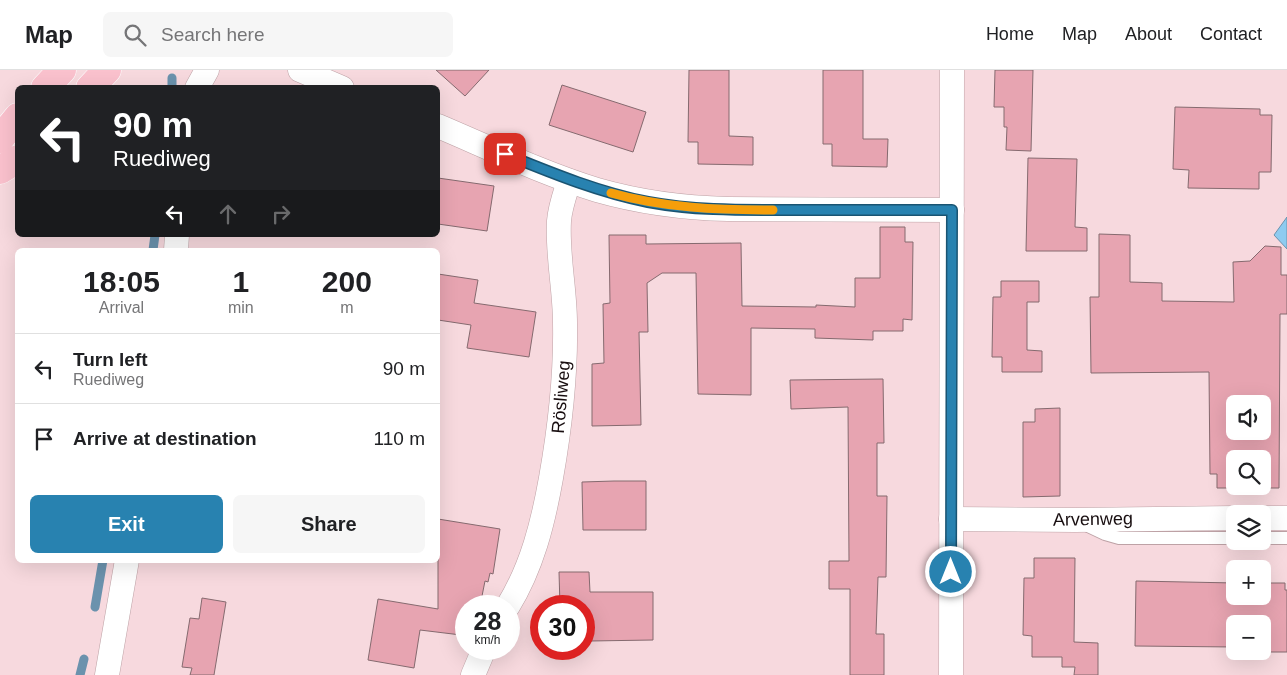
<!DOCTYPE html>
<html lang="en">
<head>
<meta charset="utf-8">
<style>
	:root { --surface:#fff; --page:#f6f6f6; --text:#202124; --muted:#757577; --line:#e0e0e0; --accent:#2882b0 }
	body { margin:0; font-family:Helvetica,sans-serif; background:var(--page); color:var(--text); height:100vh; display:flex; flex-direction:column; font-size:19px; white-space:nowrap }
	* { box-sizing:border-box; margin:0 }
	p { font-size:16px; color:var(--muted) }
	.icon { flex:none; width:28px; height:28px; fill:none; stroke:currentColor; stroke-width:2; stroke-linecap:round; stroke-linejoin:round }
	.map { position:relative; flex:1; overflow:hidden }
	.side { position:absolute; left:15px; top:178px; width:425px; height:315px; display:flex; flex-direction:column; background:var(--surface); border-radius:8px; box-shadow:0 5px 20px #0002 }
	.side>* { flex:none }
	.top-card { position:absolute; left:15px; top:15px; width:425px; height:152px; border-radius:8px; box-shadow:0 5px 20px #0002; background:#202124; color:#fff; overflow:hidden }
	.tools { position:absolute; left:1226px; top:325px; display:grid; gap:10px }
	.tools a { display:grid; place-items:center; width:45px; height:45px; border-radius:8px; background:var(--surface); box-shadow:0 5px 20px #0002; font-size:25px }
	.speed { position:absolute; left:455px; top:525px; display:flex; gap:10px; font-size:25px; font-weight:700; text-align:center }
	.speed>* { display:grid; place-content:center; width:65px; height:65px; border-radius:50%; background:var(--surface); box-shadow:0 5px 20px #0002; line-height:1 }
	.speed small { font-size:12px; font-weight:400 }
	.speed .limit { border:8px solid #d22; background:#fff; color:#111 }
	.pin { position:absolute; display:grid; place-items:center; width:42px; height:42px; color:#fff; margin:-21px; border-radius:10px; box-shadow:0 2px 8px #0006 }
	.me { position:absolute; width:55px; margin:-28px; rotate:0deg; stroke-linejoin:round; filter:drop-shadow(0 0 4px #0008) }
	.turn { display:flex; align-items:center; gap:18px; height:105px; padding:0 15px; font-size:22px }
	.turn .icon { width:65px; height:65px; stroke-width:2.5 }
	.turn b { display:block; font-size:35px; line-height:42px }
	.lanes { display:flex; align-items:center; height:48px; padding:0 15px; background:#0003; justify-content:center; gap:25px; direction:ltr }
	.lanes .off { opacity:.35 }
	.eta { display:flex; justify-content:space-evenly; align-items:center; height:85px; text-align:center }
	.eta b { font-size:30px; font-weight:700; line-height:35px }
	.primary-button { display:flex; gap:10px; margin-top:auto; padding:10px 15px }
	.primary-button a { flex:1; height:58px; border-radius:8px; background:var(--accent); color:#fff; font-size:20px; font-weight:700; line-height:58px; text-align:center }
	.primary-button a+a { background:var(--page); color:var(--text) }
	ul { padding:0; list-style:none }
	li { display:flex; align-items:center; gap:15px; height:70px; padding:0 15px; border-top:1px solid var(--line) }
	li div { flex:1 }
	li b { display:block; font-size:19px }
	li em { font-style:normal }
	header { display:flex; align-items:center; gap:30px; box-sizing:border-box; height:70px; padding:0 25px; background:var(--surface); border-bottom:1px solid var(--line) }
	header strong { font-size:24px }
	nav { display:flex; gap:28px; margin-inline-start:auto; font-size:18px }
	.search { width:350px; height:45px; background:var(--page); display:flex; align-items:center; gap:12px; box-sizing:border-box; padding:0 18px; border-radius:8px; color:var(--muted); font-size:19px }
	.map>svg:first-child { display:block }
</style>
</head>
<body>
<header>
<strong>Map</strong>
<div class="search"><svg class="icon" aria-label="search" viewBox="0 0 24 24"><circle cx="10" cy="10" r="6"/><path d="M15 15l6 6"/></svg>Search here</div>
<nav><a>Home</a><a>Map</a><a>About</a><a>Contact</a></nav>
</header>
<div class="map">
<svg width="1287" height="605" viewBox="0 0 1287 605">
	<rect width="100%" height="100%" fill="#f7d9de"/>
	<path fill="#8ecbf0" stroke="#6b92ad" d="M 1287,147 L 1287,179 L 1274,165 Z"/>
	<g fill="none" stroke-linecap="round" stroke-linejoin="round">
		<g stroke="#6b92ad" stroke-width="9">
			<path d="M 172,18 L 172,8"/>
			<path d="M 153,180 L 155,165"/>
			<path d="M 95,537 L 103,490"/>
			<path d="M 80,605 L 84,589"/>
		</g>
	</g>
	<g fill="#e7a4b1" stroke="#856a6f" fill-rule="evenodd">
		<path d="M 436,0 L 489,0 L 465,26 Z"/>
		<path d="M 689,0 L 729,0 L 729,66 L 753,67 L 753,95 L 698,94 L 698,72 L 688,72 Z"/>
		<path d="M 823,0 L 863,0 L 863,69 L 888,69 L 887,97 L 832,96 L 832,74 L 823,74 Z"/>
		<path d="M 995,0 L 1033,0 L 1031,81 L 1006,80 L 1007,57 L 1004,57 L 1004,37 L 994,37 Z"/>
		<path d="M 562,15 L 646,42 L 633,82 L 549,55 Z"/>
		<path d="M 1175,37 L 1260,39 L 1260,45 L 1272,45 L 1271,102 L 1259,102 L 1259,119 L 1188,118 L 1189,100 L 1173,99 Z"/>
		<path d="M 1028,88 L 1077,89 L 1075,157 L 1087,158 L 1087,181 L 1026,181 Z"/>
		<path d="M 438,108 L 494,116 L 487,161 L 438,154 Z"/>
		<path d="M 880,157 L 905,157 L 905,172 L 913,172 L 912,250 L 903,249 L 903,261 L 873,261 L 873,270 L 815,268 L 815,259 L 751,258 L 751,325 L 698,324 L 696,203 L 662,203 L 647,213 L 648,262 L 639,262 L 641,355 L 592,356 L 592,294 L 604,293 L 603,234 L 610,233 L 609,165 L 646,165 L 646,174 L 741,173 L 742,236 L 816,237 L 816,235 L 855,237 L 855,208 L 880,208 Z"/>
		<path d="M 1099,164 L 1130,165 L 1130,212 L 1162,213 L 1162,231 L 1234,232 L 1233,192 L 1250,191 L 1265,176 L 1281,177 L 1281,205 L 1287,205 L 1287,244 L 1280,244 L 1279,418 L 1217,418 L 1217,404 L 1210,404 L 1209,302 L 1091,303 L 1090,227 L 1099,227 ZM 1235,334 L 1262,334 L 1262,361 L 1235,361 ZM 1235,389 L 1262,389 L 1262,416 L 1235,416 Z"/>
		<path d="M 438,204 L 478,210 L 474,233 L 536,242 L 529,287 L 467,278 L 471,255 L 438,250 Z"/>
		<path d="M 1001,211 L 1039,211 L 1039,232 L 1027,232 L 1027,280 L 1042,281 L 1042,302 L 1002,302 L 1002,287 L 992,287 L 993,227 L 1001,227 Z"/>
		<path d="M 883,309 L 884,373 L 877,373 L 877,426 L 887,426 L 886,507 L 878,507 L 876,564 L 884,564 L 884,605 L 850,605 L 850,519 L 829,519 L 829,491 L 849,491 L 848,337 L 791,339 L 790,310 Z"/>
		<path d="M 1060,338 L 1060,426 L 1023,427 L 1023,352 L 1035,352 L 1035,339 Z"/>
		<path d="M 614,411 L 646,411 L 646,460 L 583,460 L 582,412 Z"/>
		<path d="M 438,449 L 500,459 L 493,504 L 490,503 L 488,512 L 485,511 L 481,531 L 476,531 L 475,536 L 466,536 L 466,554 L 463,554 L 461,565 L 420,560 L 414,598 L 368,590 L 378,529 L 438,539 Z"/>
		<path d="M 1034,488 L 1075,488 L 1074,572 L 1098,573 L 1098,605 L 1074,605 L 1075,597 L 1062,597 L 1062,587 L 1032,587 L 1032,566 L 1023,565 L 1024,508 L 1034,508 Z"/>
		<path d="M 559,502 L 589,502 L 590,522 L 653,522 L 653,570 L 590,571 L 590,548 L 584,549 L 584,536 L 560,536 Z"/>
		<path d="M 1136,511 L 1235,513 L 1235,526 L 1262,526 L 1262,513 L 1285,513 L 1285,520 L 1287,520 L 1287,582 L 1263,582 L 1262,554 L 1235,554 L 1235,577 L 1135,576 Z"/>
		<path d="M 202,528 L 226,532 L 214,605 L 190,605 L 192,598 L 182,597 L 190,548 L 199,549 Z"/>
	</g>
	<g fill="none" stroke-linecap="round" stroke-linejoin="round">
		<defs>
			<g id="service">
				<path d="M 1086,455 L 1105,464 L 1119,468 L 1235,468"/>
				<path d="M 1262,468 L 1287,468"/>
			</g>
			<g id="minor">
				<path d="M 300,0 L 342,18"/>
				<path d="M 197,18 L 207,0"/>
				<path d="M 438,56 C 490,78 542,103 597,120 C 639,132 683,138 728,139 L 952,140"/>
				<path d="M 176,180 L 177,165"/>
				<path d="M 1262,448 L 1287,448"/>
				<path d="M 951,449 L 1075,450 L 1235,448"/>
				<path d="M 508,536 C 532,497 543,453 551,408 C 560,357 566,305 565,253 C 565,219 557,185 559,151 C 560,137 565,124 569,111"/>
				<path d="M 107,605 L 127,490"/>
				<path d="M 473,605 L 484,579"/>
				<path d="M 951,605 L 952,0"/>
			</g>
			<g id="primary">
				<path d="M 45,18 L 62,0"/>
				<path d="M 90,18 L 107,0"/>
				<path d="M 0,69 L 18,47"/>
				<path d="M 0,100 L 18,89"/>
			</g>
		</defs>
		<use href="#service" stroke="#bea2a6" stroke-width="14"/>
		<use href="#minor" stroke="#bea2a6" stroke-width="25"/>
		<use href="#primary" stroke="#fff" stroke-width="29"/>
		<use href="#service" stroke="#fff" stroke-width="12"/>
		<use href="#minor" stroke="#fff" stroke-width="24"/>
		<use href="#primary" stroke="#fac1cd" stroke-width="28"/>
	</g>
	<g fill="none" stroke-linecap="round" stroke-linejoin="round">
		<defs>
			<path id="route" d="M 505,84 C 552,103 598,122 648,132 C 696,141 744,140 792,140 C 845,140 898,140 952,140 L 951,502"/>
		</defs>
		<use href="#route" stroke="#1a5472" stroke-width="12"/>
		<use href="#route" stroke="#2882b0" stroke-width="9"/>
		<path stroke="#f59e0b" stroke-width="9" d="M 611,123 C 664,138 718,140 773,140"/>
	</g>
	<g text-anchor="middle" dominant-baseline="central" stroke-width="4.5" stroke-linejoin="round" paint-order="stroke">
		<g font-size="18" fill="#180e10" stroke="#fff">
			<text transform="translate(561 327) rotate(-85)">Rösliweg</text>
			<text transform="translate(1093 449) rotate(-1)">Arvenweg</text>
		</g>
	</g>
</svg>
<div class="tools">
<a><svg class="icon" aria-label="sound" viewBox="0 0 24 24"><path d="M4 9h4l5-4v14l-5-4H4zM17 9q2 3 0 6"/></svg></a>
<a><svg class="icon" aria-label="search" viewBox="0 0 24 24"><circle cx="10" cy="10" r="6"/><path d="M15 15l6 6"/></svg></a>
<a><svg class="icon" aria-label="layers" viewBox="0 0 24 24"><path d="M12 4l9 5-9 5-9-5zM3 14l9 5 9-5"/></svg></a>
<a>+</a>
<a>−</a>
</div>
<div class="speed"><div>28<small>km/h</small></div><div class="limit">30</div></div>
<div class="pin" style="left:505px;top:84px;background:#d93025"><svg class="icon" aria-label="arrive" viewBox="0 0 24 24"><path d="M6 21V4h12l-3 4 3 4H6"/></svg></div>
<svg class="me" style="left:951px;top:502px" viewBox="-20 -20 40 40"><circle r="17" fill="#2882b0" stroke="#fff" stroke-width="3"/><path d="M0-11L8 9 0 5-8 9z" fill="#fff"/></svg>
<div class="top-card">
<div class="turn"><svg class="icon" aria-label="left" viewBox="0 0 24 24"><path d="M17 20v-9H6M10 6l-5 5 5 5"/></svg><div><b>90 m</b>Ruediweg</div></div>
<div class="lanes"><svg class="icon" aria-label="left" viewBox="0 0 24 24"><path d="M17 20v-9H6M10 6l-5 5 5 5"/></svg><svg class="icon off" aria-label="ahead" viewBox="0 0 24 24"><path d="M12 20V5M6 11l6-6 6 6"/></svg><svg class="icon off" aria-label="right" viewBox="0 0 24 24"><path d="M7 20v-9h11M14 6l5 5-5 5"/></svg></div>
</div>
<section class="side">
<div class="eta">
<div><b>18:05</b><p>Arrival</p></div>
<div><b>1</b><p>min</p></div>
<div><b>200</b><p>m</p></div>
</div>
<ul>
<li><svg class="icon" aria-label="left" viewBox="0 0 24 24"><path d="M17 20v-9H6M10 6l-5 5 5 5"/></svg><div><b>Turn left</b><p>Ruediweg</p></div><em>90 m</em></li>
<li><svg class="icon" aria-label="arrive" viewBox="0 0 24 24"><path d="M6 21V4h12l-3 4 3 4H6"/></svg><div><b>Arrive at destination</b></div><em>110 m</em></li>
</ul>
<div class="primary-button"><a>Exit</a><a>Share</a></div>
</section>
</div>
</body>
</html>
